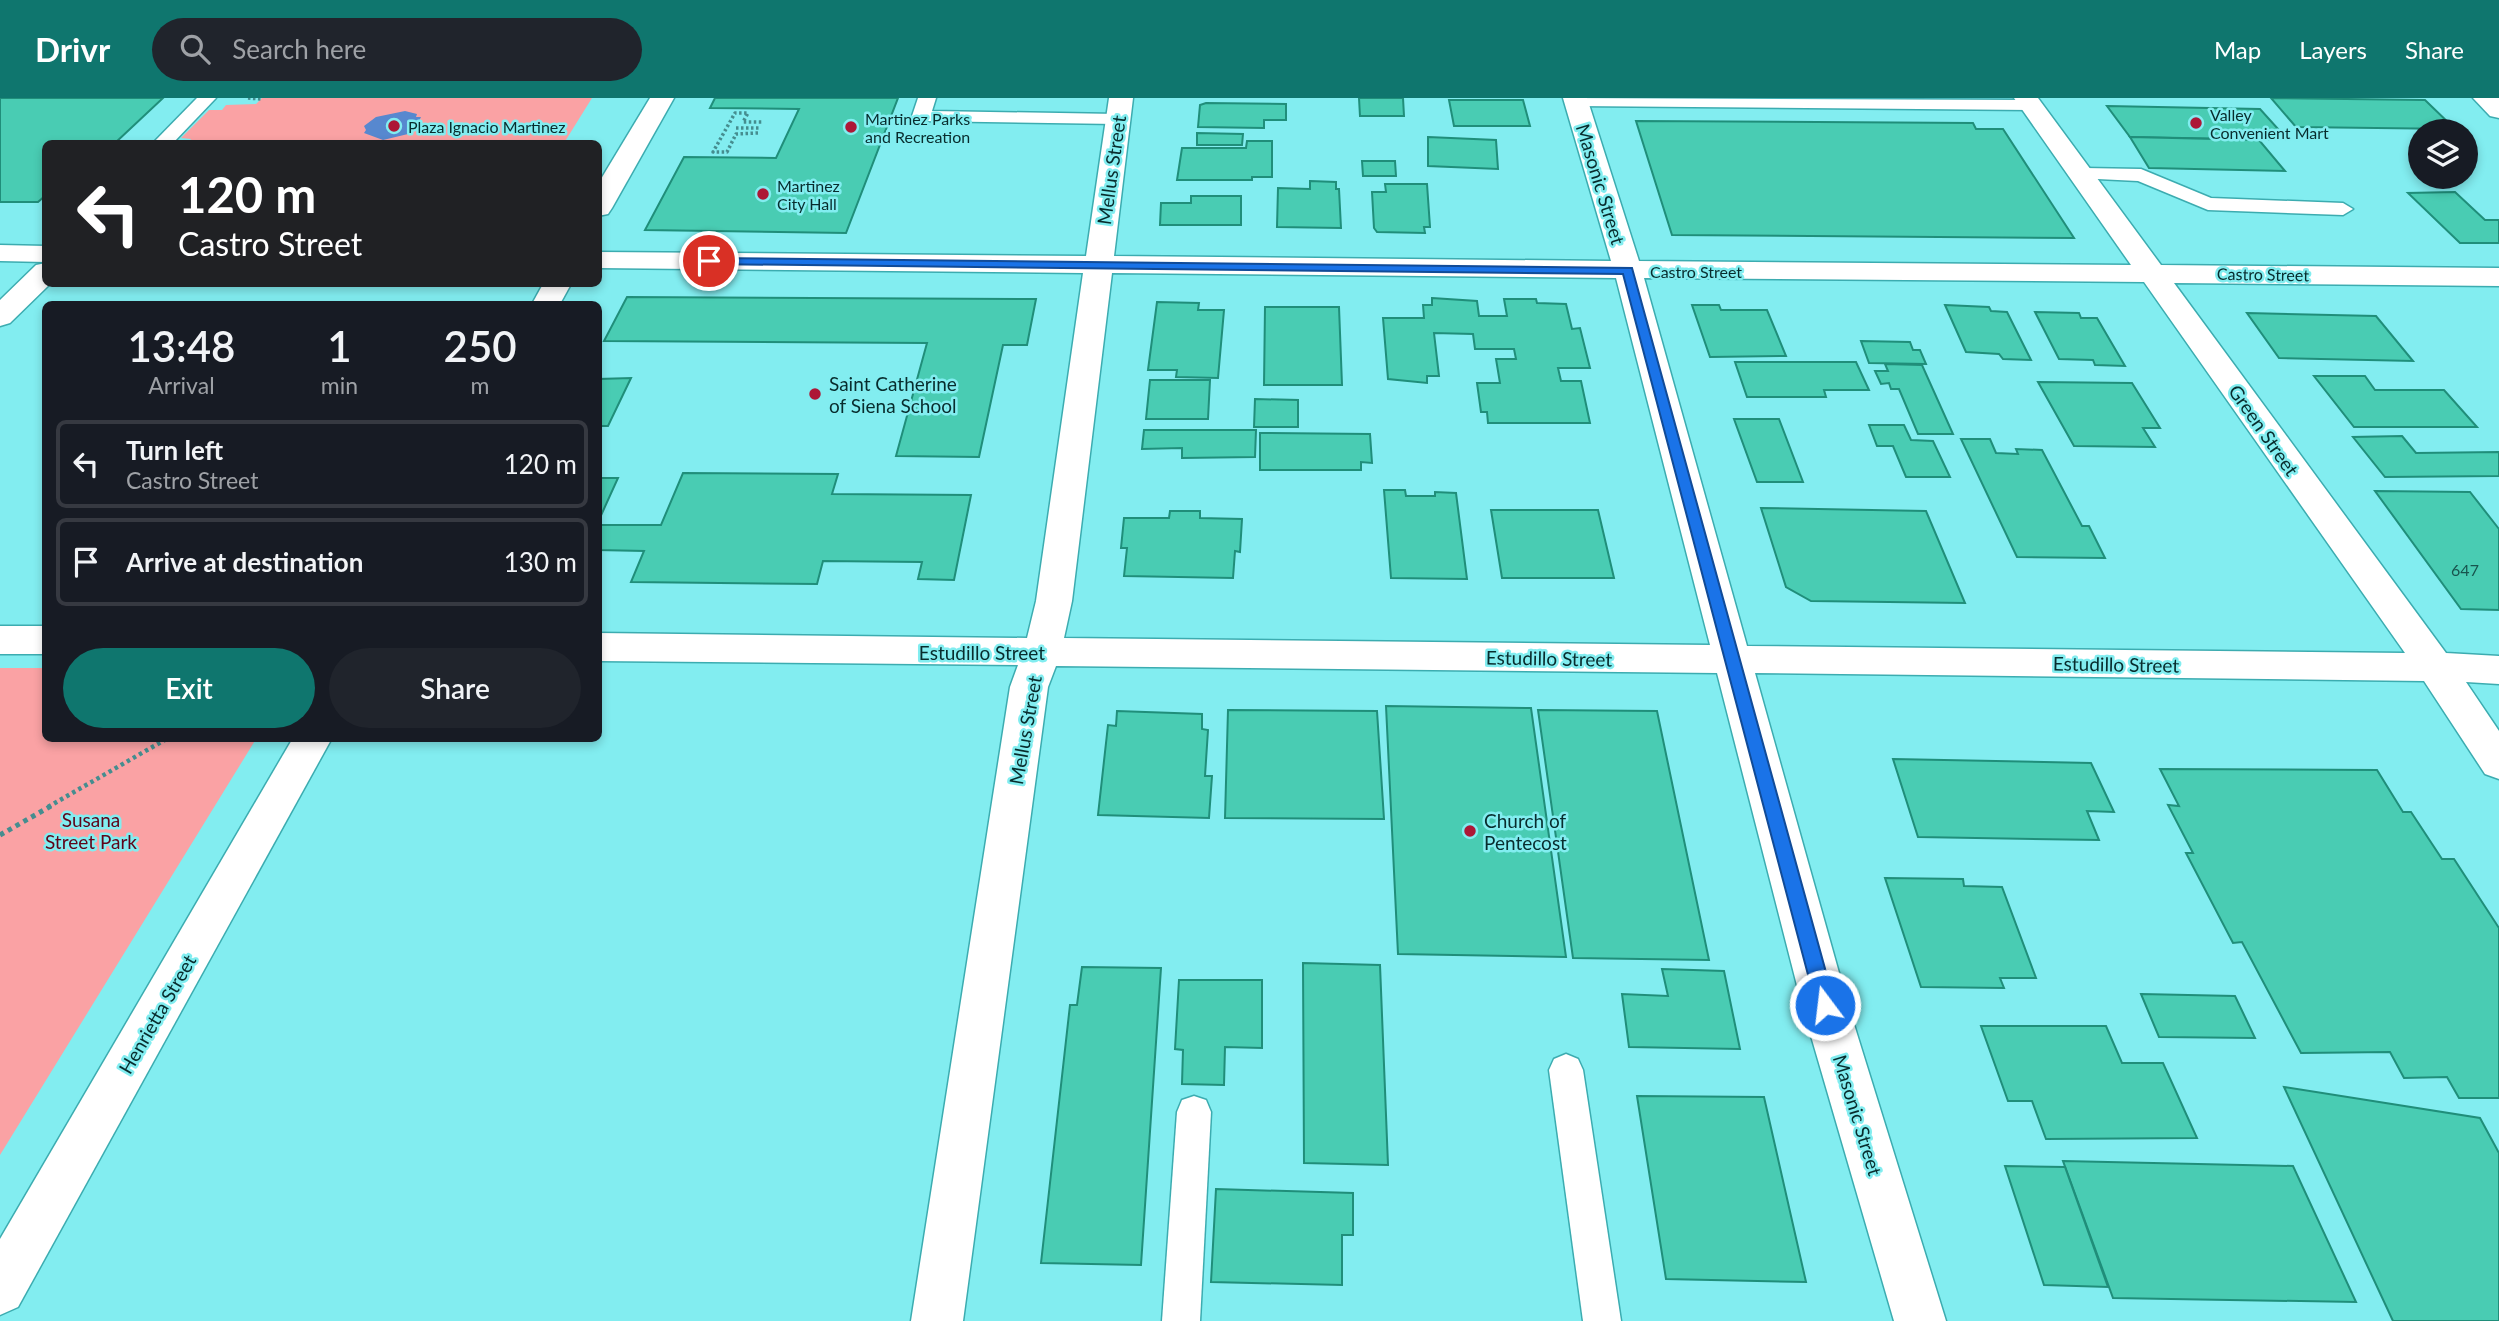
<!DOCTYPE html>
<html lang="en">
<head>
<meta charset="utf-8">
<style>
	:root { --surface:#171b24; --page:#20242c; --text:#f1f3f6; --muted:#9ea1a6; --line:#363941; --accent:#0f766e }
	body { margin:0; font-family:Lato,sans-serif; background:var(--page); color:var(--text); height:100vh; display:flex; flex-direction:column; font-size:26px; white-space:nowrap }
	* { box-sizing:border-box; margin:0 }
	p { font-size:23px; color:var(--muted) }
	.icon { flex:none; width:38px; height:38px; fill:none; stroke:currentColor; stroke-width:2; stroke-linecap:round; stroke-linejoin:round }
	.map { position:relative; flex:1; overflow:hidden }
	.details { position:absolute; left:42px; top:203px; width:560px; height:441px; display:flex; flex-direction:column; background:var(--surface); border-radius:10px; box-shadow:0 4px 10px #0003 }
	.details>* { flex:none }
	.hud { position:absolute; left:42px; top:42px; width:560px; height:147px; border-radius:10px; box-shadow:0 4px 10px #0003; background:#202124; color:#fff; overflow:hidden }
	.controls { position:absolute; left:2408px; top:21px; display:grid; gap:14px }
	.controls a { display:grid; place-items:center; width:70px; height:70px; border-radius:50%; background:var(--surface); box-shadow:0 4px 10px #0003; font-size:35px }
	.pin { position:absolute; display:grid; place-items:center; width:60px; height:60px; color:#fff; margin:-30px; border:4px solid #fff; border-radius:50%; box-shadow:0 2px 7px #0007 }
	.me { position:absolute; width:77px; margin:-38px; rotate:345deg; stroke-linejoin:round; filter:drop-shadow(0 0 5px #0008) }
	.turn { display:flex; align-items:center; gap:24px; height:147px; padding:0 21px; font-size:32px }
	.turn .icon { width:91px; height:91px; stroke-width:2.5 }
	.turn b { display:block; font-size:49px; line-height:60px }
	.eta { display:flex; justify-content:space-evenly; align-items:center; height:119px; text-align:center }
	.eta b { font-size:42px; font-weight:600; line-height:49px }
	.action { display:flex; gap:14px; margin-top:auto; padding:14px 21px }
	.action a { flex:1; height:80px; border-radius:42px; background:var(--accent); color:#fff; font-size:28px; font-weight:600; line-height:80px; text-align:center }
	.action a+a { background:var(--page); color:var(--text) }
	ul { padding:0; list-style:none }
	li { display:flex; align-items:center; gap:21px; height:88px; margin:0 14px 10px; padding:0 7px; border:4px solid var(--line); border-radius:10px }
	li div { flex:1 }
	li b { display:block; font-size:26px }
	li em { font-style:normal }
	header { display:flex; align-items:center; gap:42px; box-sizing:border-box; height:98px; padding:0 35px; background:var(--accent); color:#fff }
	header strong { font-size:33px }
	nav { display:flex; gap:38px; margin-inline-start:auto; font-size:24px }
	.search { width:490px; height:63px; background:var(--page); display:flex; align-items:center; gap:18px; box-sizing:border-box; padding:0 24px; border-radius:38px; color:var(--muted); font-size:26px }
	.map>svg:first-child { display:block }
</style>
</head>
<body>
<header>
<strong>Drivr</strong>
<div class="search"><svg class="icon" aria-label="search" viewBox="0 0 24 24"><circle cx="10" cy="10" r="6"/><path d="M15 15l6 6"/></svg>Search here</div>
<nav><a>Map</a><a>Layers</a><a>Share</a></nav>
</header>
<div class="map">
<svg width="2499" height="1223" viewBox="0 0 2499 1223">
	<rect width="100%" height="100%" fill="#82edf0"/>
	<g fill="#faa2a4">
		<path d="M 262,0 L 592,0 L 564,45 L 188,46 L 191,41 L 181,40 L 209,12 L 222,12 L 226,7 L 256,6 Z"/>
		<path d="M 0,570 L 45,570 L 46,640 L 256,641 L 0,1057 Z"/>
	</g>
	<path fill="#5788cf" d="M 405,13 L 417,16 L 416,19 L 421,19 L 419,23 L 422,27 L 408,36 L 383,42 L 364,35 L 366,32 L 364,28 L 376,19 Z"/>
	<g fill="#49ccb3" stroke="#208e7a" stroke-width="2">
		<path d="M 0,0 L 163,0 L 114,46 L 46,46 L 46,97 L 38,104 L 0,104 Z"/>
		<path d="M 715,0 L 898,0 L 846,135 L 645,132 L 684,59 L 776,60 L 799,11 L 710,10 Z"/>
		<path d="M 1359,0 L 1403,0 L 1404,18 L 1360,18 Z"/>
		<path d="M 2271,0 L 2425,2 L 2455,31 L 2296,29 Z"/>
		<path d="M 1449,2 L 1523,2 L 1530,28 L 1454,28 Z"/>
		<path d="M 1206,5 L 1286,6 L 1286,22 L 1264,22 L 1264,30 L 1198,29 L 1200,7 Z"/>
		<path d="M 2107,8 L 2260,11 L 2288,42 L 2130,39 Z"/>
		<path d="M 1636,23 L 1973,25 L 1976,31 L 2003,31 L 2074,140 L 1672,137 Z"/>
		<path d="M 1197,35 L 1243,36 L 1242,47 L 1197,47 Z"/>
		<path d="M 1428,39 L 1496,42 L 1498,71 L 1428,68 Z"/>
		<path d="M 2130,39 L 2259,42 L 2285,73 L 2149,70 Z"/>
		<path d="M 1247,43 L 1272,43 L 1272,79 L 1252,79 L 1252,82 L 1177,82 L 1182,50 L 1246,50 Z"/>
		<path d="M 1362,63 L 1395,63 L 1396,78 L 1363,78 Z"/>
		<path d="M 1310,83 L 1336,84 L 1336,91 L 1339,91 L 1341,130 L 1277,129 L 1278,90 L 1310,91 Z"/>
		<path d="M 1385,86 L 1427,86 L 1430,129 L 1424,129 L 1425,135 L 1377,134 L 1374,130 L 1372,94 L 1386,94 Z"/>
		<path d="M 2455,94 L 2485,122 L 2499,122 L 2499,145 L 2460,145 L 2408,95 Z"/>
		<path d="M 1191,98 L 1241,98 L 1241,127 L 1160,127 L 1161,105 L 1191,105 Z"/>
		<path d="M 627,199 L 1036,201 L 1027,247 L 1003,247 L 979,359 L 896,358 L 927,245 L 604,243 Z"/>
		<path d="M 1432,200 L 1477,203 L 1479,218 L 1507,218 L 1504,201 L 1536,201 L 1537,205 L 1566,206 L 1572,231 L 1580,230 L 1590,270 L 1558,270 L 1561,283 L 1581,283 L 1590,325 L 1488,325 L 1487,314 L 1481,314 L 1477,285 L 1500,285 L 1496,261 L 1516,261 L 1514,251 L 1475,251 L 1473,236 L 1434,235 L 1439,278 L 1427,278 L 1427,285 L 1388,281 L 1383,220 L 1424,220 L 1423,207 L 1432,207 Z"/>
		<path d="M 1157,204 L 1199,205 L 1198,212 L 1224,212 L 1218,280 L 1176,279 L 1177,272 L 1148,272 Z"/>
		<path d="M 1692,207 L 1719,207 L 1721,212 L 1767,212 L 1786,258 L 1710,259 Z"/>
		<path d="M 1945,207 L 1989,209 L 1991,213 L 2007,214 L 2031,262 L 2003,261 L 1999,256 L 1966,254 Z"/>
		<path d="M 1265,209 L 1339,209 L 1342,287 L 1264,287 Z"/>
		<path d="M 2035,214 L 2079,215 L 2081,220 L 2097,220 L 2125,268 L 2095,267 L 2093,262 L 2059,261 Z"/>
		<path d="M 2247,215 L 2376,218 L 2413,263 L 2279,260 Z"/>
		<path d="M 1861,243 L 1910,244 L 1913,252 L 1920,252 L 1926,266 L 1869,265 Z"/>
		<path d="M 1735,264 L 1856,264 L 1869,292 L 1824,292 L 1826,299 L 1747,299 Z"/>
		<path d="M 1885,266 L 1922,267 L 1953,336 L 1918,336 L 1899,291 L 1891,291 L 1889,285 L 1881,286 L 1875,273 L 1888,273 Z"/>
		<path d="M 2314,278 L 2365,278 L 2375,292 L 2444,292 L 2477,329 L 2354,329 Z"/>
		<path d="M 631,280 L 608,328 L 598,328 L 598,281 Z"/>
		<path d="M 1150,282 L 1210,282 L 1208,321 L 1146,321 Z"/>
		<path d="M 2038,284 L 2132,285 L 2160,330 L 2143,330 L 2155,349 L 2074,348 Z"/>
		<path d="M 1255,301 L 1298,302 L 1298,329 L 1254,329 Z"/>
		<path d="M 1734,321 L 1779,321 L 1803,384 L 1757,384 Z"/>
		<path d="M 1869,327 L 1904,327 L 1911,342 L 1933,343 L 1950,379 L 1906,379 L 1893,348 L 1877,348 Z"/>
		<path d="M 1144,332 L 1256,332 L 1255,359 L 1182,360 L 1182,350 L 1142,351 Z"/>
		<path d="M 1260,335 L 1370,336 L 1372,365 L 1361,364 L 1361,372 L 1260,372 Z"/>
		<path d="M 2402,338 L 2416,355 L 2499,354 L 2499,378 L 2385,379 L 2353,339 Z"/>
		<path d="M 1961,341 L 1990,341 L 1996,355 L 2018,356 L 2016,351 L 2042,352 L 2082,428 L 2089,428 L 2105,460 L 2017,459 Z"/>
		<path d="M 683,375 L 838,376 L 832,396 L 971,397 L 954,482 L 918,481 L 922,464 L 823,463 L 817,486 L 631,484 L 644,453 L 598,452 L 598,427 L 661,427 Z"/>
		<path d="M 598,380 L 618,380 L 598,424 Z"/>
		<path d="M 1384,392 L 1405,392 L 1406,398 L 1435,398 L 1435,394 L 1456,395 L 1467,481 L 1391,480 Z"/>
		<path d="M 2375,393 L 2470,394 L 2499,431 L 2499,512 L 2461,511 Z"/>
		<path d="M 1761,410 L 1926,413 L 1965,505 L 1811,503 L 1786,489 Z"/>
		<path d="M 1491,412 L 1598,412 L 1614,480 L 1502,480 Z"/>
		<path d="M 1170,413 L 1200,413 L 1200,420 L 1242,421 L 1240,454 L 1235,453 L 1233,480 L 1124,478 L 1127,450 L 1121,450 L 1124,420 L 1169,420 Z"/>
		<path d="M 1386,608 L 1531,610 L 1566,859 L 1398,856 Z"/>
		<path d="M 1228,612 L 1377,613 L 1384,721 L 1225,720 Z"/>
		<path d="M 1538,612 L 1657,613 L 1709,862 L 1573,860 Z"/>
		<path d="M 1117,613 L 1202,616 L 1202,631 L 1208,632 L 1205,678 L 1212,678 L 1209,720 L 1098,717 L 1108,627 L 1116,628 Z"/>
		<path d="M 1893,661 L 2091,665 L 2114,714 L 2087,713 L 2099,742 L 1918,739 Z"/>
		<path d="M 2160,671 L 2377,672 L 2403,714 L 2411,714 L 2442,761 L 2454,761 L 2499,830 L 2499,1000 L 2459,1000 L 2447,979 L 2404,980 L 2390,954 L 2301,955 L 2242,844 L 2233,845 L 2186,755 L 2193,755 L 2168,707 L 2179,708 Z"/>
		<path d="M 1885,780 L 1963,781 L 1964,788 L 2002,789 L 2036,880 L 2000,880 L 2004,890 L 1921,889 Z"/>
		<path d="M 1303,865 L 1380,867 L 1388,1067 L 1304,1065 Z"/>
		<path d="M 1082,869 L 1161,870 L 1141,1167 L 1041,1165 L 1070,907 L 1077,907 Z"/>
		<path d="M 1662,871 L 1724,873 L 1740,951 L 1629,949 L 1622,896 L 1668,898 Z"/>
		<path d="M 1179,882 L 1262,882 L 1262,950 L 1225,949 L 1224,987 L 1182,986 L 1183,952 L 1175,951 Z"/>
		<path d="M 2141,896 L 2235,898 L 2255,940 L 2159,939 Z"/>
		<path d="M 1981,928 L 2106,928 L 2122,965 L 2163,965 L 2197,1040 L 2046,1041 L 2032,1003 L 2008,1003 Z"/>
		<path d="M 2284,989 L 2480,1020 L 2499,1055 L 2499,1223 L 2393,1223 Z"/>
		<path d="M 1637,998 L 1764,999 L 1806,1184 L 1666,1181 Z"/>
		<path d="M 2063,1063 L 2293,1068 L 2356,1204 L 2113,1200 Z"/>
		<path d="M 2005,1068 L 2065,1069 L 2108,1189 L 2044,1187 Z"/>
		<path d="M 1216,1091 L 1353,1095 L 1353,1137 L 1342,1137 L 1342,1187 L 1211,1184 Z"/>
	</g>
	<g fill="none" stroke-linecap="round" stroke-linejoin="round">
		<defs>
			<g id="lane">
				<path d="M 197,0 L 216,0 L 172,46 L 152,46 Z"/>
				<path d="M 918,0 L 936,0 L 932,13 L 1117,16 L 1126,21 L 1117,26 L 921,23 L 912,18 Z"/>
				<path d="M 1569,0 L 2031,2 L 2040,7 L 2031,12 L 1576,8 L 1570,7 L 1567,3 Z"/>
				<path d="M 2084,70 L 2141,71 L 2211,100 L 2343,105 L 2353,111 L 2343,117 L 2208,112 L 2138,83 L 2077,80 L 2074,76 L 2077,72 Z"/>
				<path d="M 1566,956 L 1578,961 L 1583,972 L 1621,1223 L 1583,1223 L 1549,972 L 1554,961 Z"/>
				<path d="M 1194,998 L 1206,1002 L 1211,1014 L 1200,1223 L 1162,1223 L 1177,1014 L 1182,1002 Z"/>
			</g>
			<g id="street">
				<path d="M 650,0 L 674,0 L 612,110 L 608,116 L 598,118 L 598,86 Z"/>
				<path d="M 1109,0 L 1133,0 L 1114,158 L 1611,163 L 1563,0 L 1587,0 L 1639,163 L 2131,167 L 2014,0 L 2038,0 L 2161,167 L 2499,170 L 2499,188 L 2174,185 L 2446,555 L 2499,558 L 2499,586 L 2466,584 L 2499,633 L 2499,681 L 2485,676 L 2424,583 L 1755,575 L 1848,907 L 1946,1223 L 1894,1223 L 1802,907 L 1717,575 L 1056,568 L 1048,589 L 963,1223 L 911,1223 L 1010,589 L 1018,567 L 598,563 L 598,535 L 1027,540 L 1036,503 L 1083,175 L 598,170 L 598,154 L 1086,158 ZM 1112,175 L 1616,180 L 1710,547 L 1064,540 L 1072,503 ZM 1644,180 L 2144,184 L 2405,555 L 1747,548 Z"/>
				<path d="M 2473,0 L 2499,0 L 2499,20 L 2490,18 Z"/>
				<path d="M 0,147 L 46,148 L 46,164 L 0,163 Z"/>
				<path d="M 46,165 L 46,186 L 50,186 L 10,225 L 0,228 L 0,202 L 36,167 Z"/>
				<path d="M 543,186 L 571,186 L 560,206 L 532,206 Z"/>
				<rect x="0" y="528" width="46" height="28"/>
				<path d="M 293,640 L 332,640 L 18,1209 L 0,1217 L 0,1141 Z"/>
			</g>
		</defs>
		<use href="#lane" stroke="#3cacb0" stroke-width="3"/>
		<use href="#street" stroke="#3cacb0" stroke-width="3"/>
		<g stroke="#458d8f" stroke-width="3.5" stroke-dasharray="2.5 2.5" stroke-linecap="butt">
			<path d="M 248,0 L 261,1"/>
			<path d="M 736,30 L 760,30"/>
			<path d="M 758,35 L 736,36 L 727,54 L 713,54 L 735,15 L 748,15 L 743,24 L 763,24"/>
		</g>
		<path stroke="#458d8f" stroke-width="4.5" stroke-dasharray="3.5 3.5" stroke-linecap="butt" d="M 48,709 L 168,640"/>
		<path stroke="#458d8f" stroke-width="5" stroke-dasharray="4.5 4.5" stroke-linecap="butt" d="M 0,737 L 51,708"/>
		<use href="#lane" fill="#fff" fill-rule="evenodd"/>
		<use href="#street" fill="#fff" fill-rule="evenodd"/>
	</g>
	<path fill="#1a73e8" stroke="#114b97" stroke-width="2" d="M 709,160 L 1632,170 L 1835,907 L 1832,913 L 1825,916 L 1819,913 L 1816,907 L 1623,176 L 705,166 L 705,161 Z"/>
	<g fill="#ad1736" stroke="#82edf0" stroke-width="2.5">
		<circle cx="2196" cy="25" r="7"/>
		<circle cx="394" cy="28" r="7"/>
		<circle cx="851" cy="29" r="7"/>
		<circle cx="763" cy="96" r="7"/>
		<circle cx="815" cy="296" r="7"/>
		<circle cx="1470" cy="733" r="7"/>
	</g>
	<g text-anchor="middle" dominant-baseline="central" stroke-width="5" stroke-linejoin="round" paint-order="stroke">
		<g font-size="16" fill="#082c2d" stroke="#82edf0" text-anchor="start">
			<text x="2210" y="16">Valley<tspan x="2210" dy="18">Convenient Mart</tspan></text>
			<text x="865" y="20">Martinez Parks<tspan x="865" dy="18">and Recreation</tspan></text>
			<text x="408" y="28">Plaza Ignacio Martinez</text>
			<text x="777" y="87">Martinez<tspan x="777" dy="18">City Hall</tspan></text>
		</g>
		<g font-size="16" fill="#082c2d" stroke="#82edf0">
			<text x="1696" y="173">Castro Street</text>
			<text transform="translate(2263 176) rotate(1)">Castro Street</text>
		</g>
		<g font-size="16" fill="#18544e">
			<text x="2465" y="471">647</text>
		</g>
		<g font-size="19" fill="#082c2d" stroke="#82edf0">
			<text transform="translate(1111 72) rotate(-82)">Mellus Street</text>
			<text transform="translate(1601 86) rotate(73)">Masonic Street</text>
			<text transform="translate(2264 332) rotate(55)">Green Street</text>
			<text x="982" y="554">Estudillo Street</text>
			<text transform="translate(1549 560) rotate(1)">Estudillo Street</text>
			<text transform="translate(2116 566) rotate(1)">Estudillo Street</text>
			<text transform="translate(1025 632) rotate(-80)">Mellus Street</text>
			<text transform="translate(157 916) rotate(-60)">Henrietta Street</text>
			<text transform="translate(1858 1017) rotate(73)">Masonic Street</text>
		</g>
		<g font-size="19" fill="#082c2d" stroke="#82edf0" text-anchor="start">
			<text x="829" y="285">Saint Catherine<tspan x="829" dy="22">of Siena School</tspan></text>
			<text x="1484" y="722">Church of<tspan x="1484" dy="22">Pentecost</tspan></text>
		</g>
		<g font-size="19" fill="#5f0418" stroke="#82edf0">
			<text x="91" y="721">Susana<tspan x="91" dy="22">Street Park</tspan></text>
		</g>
	</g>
</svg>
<div class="controls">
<a><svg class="icon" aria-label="layers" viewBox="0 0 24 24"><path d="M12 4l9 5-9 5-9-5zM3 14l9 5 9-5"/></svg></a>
</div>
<div class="pin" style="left:709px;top:163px;background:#d93025"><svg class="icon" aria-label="arrive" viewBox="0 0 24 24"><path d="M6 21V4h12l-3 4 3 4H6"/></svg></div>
<svg class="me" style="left:1825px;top:907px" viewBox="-20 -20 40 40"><circle r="17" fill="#1a73e8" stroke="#fff" stroke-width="3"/><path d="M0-11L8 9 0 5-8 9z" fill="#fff"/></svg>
<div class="hud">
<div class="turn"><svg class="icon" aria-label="left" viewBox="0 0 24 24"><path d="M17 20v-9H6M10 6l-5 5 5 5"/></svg><div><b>120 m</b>Castro Street</div></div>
</div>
<section class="details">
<div class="eta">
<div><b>13:48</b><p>Arrival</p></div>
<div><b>1</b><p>min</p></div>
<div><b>250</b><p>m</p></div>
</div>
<ul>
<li><svg class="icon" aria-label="left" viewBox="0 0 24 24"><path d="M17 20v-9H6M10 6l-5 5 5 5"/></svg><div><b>Turn left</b><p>Castro Street</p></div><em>120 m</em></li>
<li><svg class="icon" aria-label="arrive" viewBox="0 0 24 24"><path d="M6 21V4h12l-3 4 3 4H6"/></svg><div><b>Arrive at destination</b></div><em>130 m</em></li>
</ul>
<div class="action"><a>Exit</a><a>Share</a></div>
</section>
</div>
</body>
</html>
